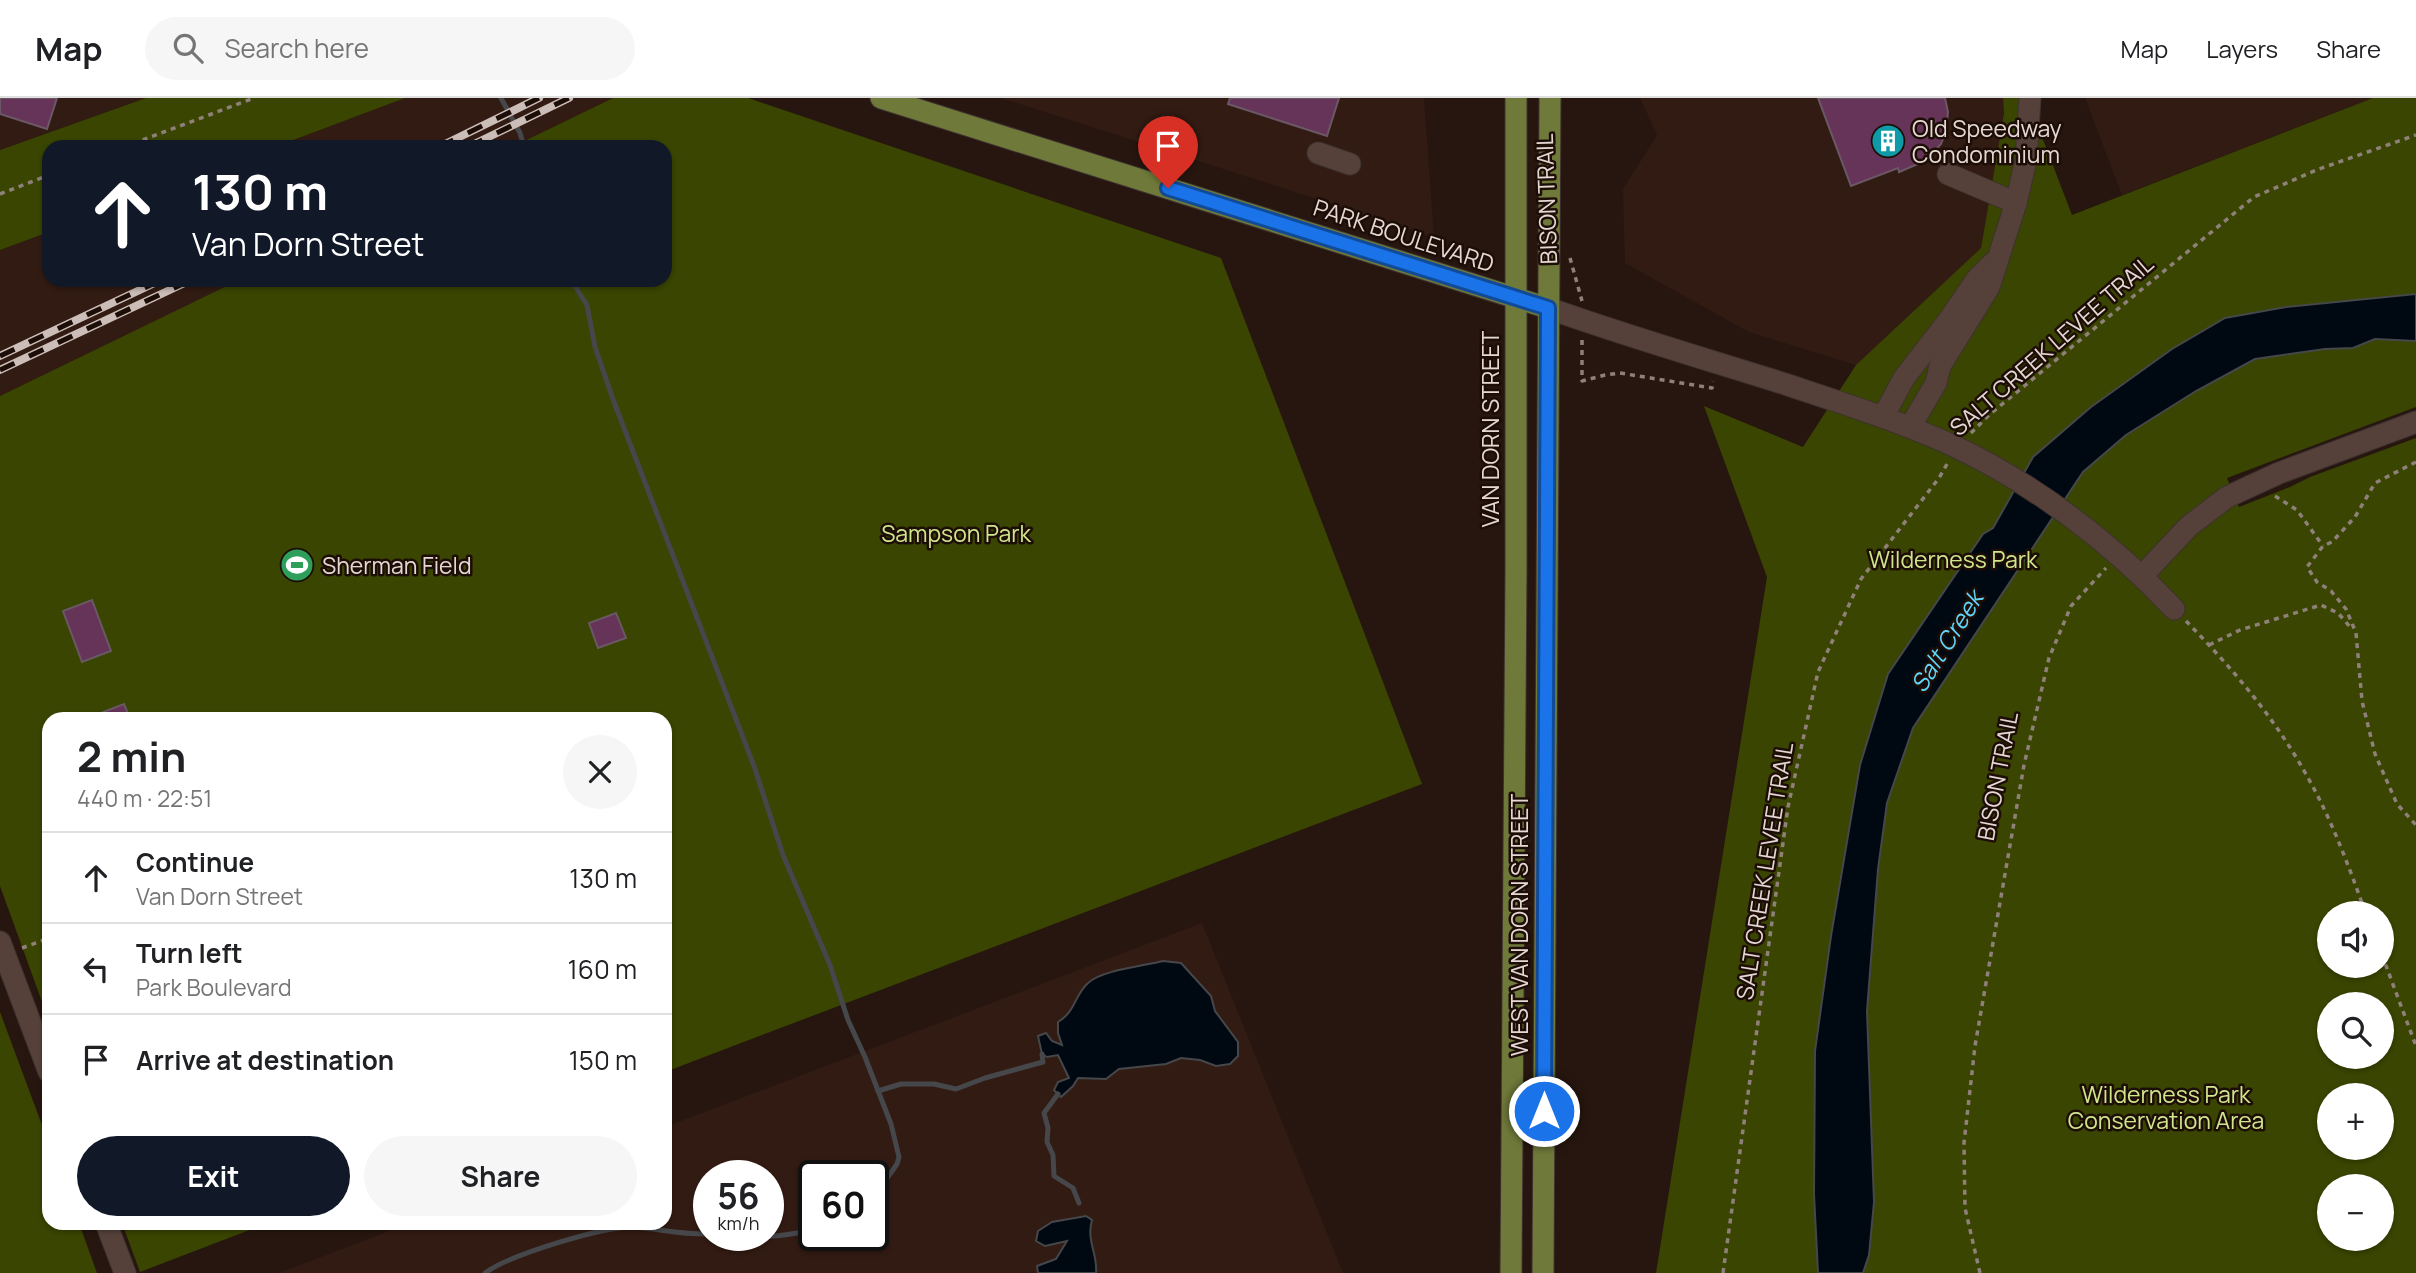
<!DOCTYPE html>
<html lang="en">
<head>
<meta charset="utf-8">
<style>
	:root { --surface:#fff; --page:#f6f6f6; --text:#202124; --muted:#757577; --line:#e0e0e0; --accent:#111827 }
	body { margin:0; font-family:Manrope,sans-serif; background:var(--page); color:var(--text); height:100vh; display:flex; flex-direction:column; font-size:26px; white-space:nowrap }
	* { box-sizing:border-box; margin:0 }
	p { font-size:23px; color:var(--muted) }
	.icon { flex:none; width:38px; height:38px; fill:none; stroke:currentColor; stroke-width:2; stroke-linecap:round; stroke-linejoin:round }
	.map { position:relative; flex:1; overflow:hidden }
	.sheet { position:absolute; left:42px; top:614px; width:630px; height:518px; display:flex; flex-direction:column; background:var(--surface); border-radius:21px; box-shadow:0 2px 5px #0004 }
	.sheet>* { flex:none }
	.banner { position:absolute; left:42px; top:42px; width:630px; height:147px; border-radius:21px; box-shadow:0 2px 5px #0004; background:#111827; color:#fff; overflow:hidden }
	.controls { position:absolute; left:2317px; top:803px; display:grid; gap:14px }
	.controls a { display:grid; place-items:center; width:77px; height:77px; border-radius:50%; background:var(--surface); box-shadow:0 2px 5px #0004; font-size:35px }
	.speed { position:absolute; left:693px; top:1062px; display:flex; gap:14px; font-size:35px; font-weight:700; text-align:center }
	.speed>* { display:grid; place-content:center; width:91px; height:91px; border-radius:50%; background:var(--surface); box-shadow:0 2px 5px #0004; line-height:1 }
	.speed small { font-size:18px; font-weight:400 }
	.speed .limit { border:4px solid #111; border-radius:10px; background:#fff; color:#111 }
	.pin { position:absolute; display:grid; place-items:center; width:60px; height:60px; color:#fff; margin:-72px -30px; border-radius:50% 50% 50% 0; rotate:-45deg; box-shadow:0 0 7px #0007 }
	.pin .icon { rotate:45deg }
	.me { position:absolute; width:77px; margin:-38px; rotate:0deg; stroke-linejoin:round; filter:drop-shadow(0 0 5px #0008) }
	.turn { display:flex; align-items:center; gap:24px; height:147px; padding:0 35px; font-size:32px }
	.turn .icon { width:91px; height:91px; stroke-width:2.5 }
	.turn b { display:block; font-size:49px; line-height:60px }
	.round { display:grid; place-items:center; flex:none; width:74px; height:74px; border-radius:37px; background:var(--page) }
	.overview { display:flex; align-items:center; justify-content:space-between; height:119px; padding:0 35px }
	h1 { font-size:42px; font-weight:700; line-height:52px }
	.cta { display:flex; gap:14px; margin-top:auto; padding:14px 35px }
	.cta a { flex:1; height:80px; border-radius:42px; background:var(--accent); color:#fff; font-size:28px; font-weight:700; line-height:80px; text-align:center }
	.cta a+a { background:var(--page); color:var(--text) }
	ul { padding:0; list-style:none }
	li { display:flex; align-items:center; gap:21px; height:91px; padding:0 35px; border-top:2px solid var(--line) }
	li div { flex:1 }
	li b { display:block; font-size:26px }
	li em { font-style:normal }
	header { display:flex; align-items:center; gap:42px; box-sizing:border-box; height:98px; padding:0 35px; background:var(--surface); border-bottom:2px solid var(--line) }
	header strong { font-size:33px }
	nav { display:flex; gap:38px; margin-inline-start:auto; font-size:24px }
	.search { width:490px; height:63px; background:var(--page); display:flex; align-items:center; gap:18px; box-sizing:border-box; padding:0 24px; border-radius:38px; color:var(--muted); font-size:26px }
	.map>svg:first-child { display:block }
</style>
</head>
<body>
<header>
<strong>Map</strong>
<div class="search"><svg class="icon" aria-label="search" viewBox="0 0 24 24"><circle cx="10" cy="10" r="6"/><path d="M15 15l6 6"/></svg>Search here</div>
<nav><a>Map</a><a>Layers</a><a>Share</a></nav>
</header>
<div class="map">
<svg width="2416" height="1175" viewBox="0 0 2416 1175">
	<rect width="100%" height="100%" fill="#27160f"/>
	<g fill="#321b12" fill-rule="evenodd">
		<path d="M 0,0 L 146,0 L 0,52 Z"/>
		<path d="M 405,0 L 613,0 L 512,49 L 275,49 Z"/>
		<path d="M 1001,0 L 1424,0 L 1434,139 L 1383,122 Z"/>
		<path d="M 1640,0 L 2003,0 L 2004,15 L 1981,150 L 1856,267 L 1749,234 L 1625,165 L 1623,91 L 1657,37 Z"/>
		<path d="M 2085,0 L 2373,0 L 2122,97 Z"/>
		<path d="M 49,134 L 49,182 L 239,182 L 0,298 L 0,152 Z"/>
		<path d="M 1202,825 L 1343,1175 L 279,1175 L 410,1125 L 665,1125 L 665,1029 ZM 709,1078 L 768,1078 L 768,1138 L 709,1138 ZM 814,1078 L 873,1078 L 873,1138 L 814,1138 Z"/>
	</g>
	<g fill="#394500" fill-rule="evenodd">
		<path d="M 146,0 L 405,0 L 275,49 L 49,49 L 49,134 L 0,152 L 0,52 Z"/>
		<path d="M 613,0 L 748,0 L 1221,160 L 1422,686 L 665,974 L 665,621 L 49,621 L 49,923 L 0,788 L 0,298 L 239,182 L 665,182 L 665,49 L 512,49 Z"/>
		<path d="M 2003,0 L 2027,0 L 2072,117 L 2373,0 L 2416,0 L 2416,309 L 2227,380 L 2239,409 L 2290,389 L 2310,379 L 2416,340 L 2416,1175 L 1656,1175 L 1767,479 L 1704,308 L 1803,349 L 1856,267 L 1981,150 L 2004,15 ZM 2329,816 L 2382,816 L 2382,868 L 2329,868 ZM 2329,906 L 2382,906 L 2382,959 L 2329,959 ZM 2329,998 L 2382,998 L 2382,1050 L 2329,1050 ZM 2329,1088 L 2382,1088 L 2382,1141 L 2329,1141 Z"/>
		<path d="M 0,914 L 49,1046 L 49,1125 L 79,1125 L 97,1175 L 0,1175 Z"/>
		<path d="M 122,1125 L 268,1125 L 140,1174 Z"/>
	</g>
	<g fill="#000911" stroke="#45474b" stroke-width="2">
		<path d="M 2416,196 L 2416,243 L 2375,241 L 2353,250 L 2325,251 L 2255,261 L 2196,293 L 2126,337 L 2083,374 L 1913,630 L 1887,705 L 1878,771 L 1867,913 L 1874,1104 L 1869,1157 L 1863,1175 L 1818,1175 L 1814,1096 L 1815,953 L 1831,838 L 1860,667 L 1888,576 L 1983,436 L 1993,430 L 2033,359 L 2091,309 L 2172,251 L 2225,220 L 2286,209 Z"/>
		<path d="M 1163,863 L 1181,865 L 1211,898 L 1215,913 L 1238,944 L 1238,958 L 1230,966 L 1216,968 L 1200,962 L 1181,960 L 1166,966 L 1119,971 L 1106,981 L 1078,980 L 1073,988 L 1061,999 L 1054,992 L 1058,984 L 1069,980 L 1058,957 L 1047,959 L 1042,956 L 1038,938 L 1046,935 L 1052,943 L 1062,947 L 1058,935 L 1058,924 C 1076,913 1074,898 1088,885 C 1102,872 1144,868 1163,863 Z"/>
		<path d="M 1086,1118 L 1092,1122 C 1086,1143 1098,1156 1096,1175 L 1038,1175 L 1037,1168 L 1056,1161 L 1067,1143 L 1045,1148 L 1036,1143 L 1038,1133 L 1052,1124 Z"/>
	</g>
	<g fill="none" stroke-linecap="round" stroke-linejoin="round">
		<g stroke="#45474b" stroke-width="5">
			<path d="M 501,0 L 520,35 L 524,49"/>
			<path d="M 571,182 L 587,207 L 595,249 L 614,304 L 754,668 L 783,757 L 830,867 L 848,922 L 865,959 L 891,1026 L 899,1059 L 897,1066 L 888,1079 L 881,1085 L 873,1103"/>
			<path d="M 878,993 L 901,986 L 934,986 L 956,991 L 985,980 L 1043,964 L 1042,956"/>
			<path d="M 1058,996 L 1044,1015 L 1048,1030 L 1047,1044 L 1053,1057 L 1054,1078 L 1073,1090 L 1079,1105"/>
			<path d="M 734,1138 C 768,1140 781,1138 814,1132"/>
			<path d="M 485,1175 C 509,1157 604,1128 634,1129 C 659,1131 684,1137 709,1136"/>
		</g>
	</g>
	<g fill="#663458" stroke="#6b5865" stroke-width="2">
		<path d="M 0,0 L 57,0 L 47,31 L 0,16 Z"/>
		<path d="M 1230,0 L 1339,0 L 1327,38 L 1228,6 Z"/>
		<path d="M 1818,0 L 1945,0 L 1948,14 L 1946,33 L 1941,46 L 1925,63 L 1899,74 L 1898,70 L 1851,88 Z"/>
		<path d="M 92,502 L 111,553 L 82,564 L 63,513 Z"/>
		<path d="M 616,515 L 626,540 L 598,550 L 589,525 Z"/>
		<path d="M 124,606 L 130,621 L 100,621 L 98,616 Z"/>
	</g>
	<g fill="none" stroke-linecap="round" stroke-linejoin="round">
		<defs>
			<g id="minor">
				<path d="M 1318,55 L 1350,66"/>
				<path d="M 1948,76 L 2016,105"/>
				<path d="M 1548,210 C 1626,238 1706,261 1785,286 C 1842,305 1899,323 1954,348 C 2036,387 2112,445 2174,511"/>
				<path d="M 1883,319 L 1904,280 L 1949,222 L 1977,181 L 1993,165"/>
				<path d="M 1910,329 L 1936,285 L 1940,268 L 1989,189 L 2016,105 L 2026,62 L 2030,0"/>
				<path d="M 2142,478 L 2189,428 L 2227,399 L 2279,375 L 2416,324"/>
				<path d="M 0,844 L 49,974"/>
				<path d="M 106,1125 L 125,1175"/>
			</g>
			<g id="major">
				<path d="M 881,0 L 1548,210"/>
				<path d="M 1511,1175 L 1516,472 L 1516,0"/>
				<path d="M 1543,1175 L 1550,0"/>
			</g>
		</defs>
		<use href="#minor" stroke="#3e322f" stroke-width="23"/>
		<use href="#major" stroke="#3e322f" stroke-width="23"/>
		<g stroke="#8f807a" stroke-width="3.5" stroke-dasharray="5 5" stroke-linecap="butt">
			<path d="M 124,49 L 254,0"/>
			<path d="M 0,96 L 49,77"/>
			<path d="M 1570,160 L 1582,203"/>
			<path d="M 1582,242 L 1582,283 L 1605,277 L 1620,275 L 1712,290 L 1713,283"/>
			<path d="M 1971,335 L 1989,317 L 2254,99 L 2319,71 L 2416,37"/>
			<path d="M 2416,364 L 2375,385 L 2355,419 L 2332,444 L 2323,448 L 2307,469 L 2317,484 L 2331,493 L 2346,511 L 2356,535 L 2362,603 L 2375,656 L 2397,706 L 2416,727"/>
			<path d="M 2275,398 L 2297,412 L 2323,448"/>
			<path d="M 2186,523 C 2232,570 2275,620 2307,678 C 2332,722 2349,769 2366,816"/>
			<path d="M 2209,547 L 2240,532 L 2321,507 L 2338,515 L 2352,531"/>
			<path d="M 22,850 L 49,840"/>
			<path d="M 2382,857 L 2416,948"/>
			<path d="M 1723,1175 L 1788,709 L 1818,574 L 1861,481 L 1939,380 L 1947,366"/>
			<path d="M 1980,1175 L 1965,1110 L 1964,1045 L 1975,948 L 2024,667 L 2049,560 L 2071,508 L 2106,470"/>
		</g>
		<use href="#minor" stroke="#55413a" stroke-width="21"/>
		<use href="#major" stroke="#6f7a3a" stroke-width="21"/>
		<defs>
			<g id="rail">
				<path d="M 439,49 L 539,0"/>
				<path d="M 468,49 L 569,0"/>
				<path d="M 0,258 L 161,182"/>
				<path d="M 0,272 L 191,182"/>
			</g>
		</defs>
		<use href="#rail" stroke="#cbbdb8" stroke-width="8"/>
		<use href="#rail" stroke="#1d0d07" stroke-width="5" stroke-dasharray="16" stroke-linecap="butt"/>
	</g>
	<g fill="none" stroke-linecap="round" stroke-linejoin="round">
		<defs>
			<path id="route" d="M 1168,90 L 1548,210 L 1544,1013"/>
		</defs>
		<use href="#route" stroke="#114b97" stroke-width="18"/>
		<use href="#route" stroke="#1a73e8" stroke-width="12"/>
	</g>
	<defs>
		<symbol id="building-disc" viewBox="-11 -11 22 22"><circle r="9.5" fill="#0f9aa8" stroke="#1d0d07"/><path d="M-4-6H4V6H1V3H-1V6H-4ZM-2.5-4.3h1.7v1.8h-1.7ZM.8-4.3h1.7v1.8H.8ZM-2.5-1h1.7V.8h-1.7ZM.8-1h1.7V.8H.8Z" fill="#fff"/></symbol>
		<symbol id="stadium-disc" viewBox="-11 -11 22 22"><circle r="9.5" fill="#2e9e5b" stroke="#1d0d07"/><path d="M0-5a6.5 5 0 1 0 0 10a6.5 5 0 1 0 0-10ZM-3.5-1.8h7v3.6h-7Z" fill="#fff"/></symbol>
	</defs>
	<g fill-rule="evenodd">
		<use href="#building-disc" x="1869" y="24" width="38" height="38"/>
		<use href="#stadium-disc" x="278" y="448" width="38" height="38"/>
	</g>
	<g text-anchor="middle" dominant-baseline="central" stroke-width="5" stroke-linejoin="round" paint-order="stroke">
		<g font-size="23" fill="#e5d8d3" stroke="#1d0d07" text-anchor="start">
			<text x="1912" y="30">Old Speedway<tspan x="1912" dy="26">Condominium</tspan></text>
			<text x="322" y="467">Sherman Field</text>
		</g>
		<g font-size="23" fill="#e5d8d3" stroke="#1d0d07">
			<text transform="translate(1546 101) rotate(-92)">BISON TRAIL</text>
			<text transform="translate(1404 137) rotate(18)">PARK BOULEVARD</text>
			<text transform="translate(2051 247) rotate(-41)">SALT CREEK LEVEE TRAIL</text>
			<text transform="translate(1490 331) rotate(-90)">VAN DORN STREET</text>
			<text transform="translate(1997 678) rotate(-79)">BISON TRAIL</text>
			<text transform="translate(1764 773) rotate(-81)">SALT CREEK LEVEE TRAIL</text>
			<text transform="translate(1519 827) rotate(-90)">WEST VAN DORN STREET</text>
		</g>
		<g font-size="23" fill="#d0e68b" stroke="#1d0d07">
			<text x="956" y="435">Sampson Park</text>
			<text x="1953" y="461">Wilderness Park</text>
			<text x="2166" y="996">Wilderness Park<tspan x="2166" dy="26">Conservation Area</tspan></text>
		</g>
		<g font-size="24" font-style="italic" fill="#5fd5fb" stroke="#1d0d07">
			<text transform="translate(1946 543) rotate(-58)">Salt Creek</text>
		</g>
	</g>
</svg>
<div class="controls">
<a><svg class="icon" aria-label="sound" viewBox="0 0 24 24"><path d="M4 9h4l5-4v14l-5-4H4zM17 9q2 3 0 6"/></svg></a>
<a><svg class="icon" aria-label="search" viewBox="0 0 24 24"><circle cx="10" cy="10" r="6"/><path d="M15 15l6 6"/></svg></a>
<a>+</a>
<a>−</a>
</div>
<div class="speed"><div>56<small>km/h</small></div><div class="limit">60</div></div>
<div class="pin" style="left:1168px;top:90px;background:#d93025"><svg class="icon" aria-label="arrive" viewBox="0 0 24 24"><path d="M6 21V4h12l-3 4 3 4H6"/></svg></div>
<svg class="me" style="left:1544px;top:1013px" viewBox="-20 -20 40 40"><circle r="17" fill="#1a73e8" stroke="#fff" stroke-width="3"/><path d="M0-11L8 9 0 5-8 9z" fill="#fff"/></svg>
<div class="banner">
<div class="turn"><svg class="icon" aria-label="ahead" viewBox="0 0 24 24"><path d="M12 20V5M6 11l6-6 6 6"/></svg><div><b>130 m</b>Van Dorn Street</div></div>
</div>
<section class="sheet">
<div class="overview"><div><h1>2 min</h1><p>440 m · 22:51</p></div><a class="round"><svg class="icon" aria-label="close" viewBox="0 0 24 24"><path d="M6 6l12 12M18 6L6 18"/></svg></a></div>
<ul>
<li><svg class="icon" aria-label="ahead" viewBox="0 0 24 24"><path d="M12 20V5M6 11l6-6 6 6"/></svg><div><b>Continue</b><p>Van Dorn Street</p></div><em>130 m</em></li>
<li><svg class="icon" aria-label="left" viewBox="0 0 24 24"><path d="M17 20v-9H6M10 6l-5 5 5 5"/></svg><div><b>Turn left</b><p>Park Boulevard</p></div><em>160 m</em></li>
<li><svg class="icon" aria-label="arrive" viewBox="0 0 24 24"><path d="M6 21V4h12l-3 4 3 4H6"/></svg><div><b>Arrive at destination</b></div><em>150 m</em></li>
</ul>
<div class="cta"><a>Exit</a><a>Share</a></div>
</section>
</div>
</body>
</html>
